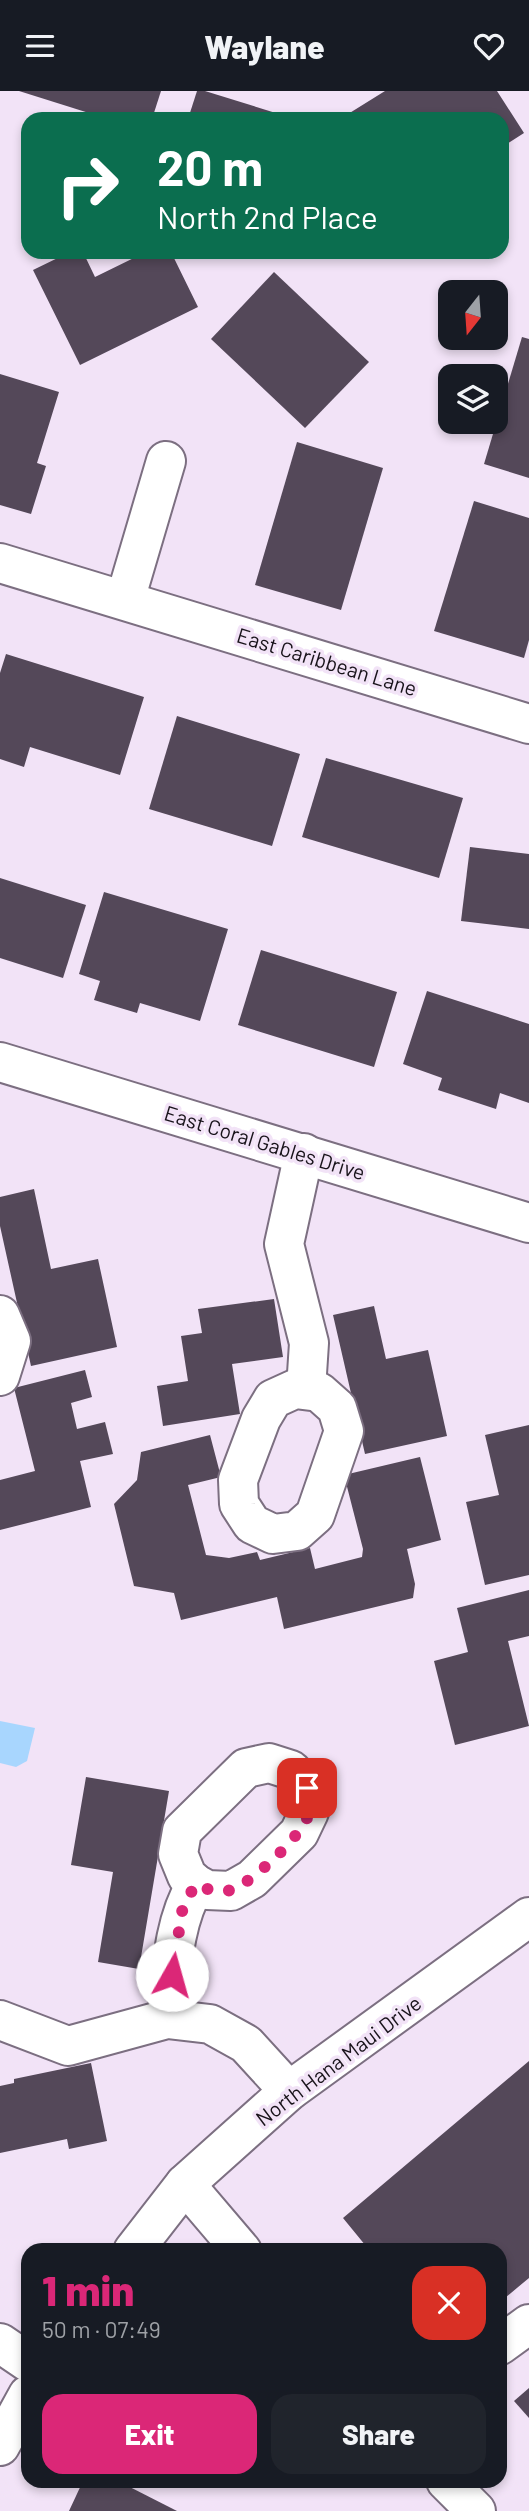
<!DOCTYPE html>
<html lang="en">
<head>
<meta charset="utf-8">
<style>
	:root { --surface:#171b24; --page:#20242c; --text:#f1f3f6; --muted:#9ea1a6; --accent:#db2777 }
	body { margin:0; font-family:Barlow,sans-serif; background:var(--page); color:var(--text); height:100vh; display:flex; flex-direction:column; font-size:26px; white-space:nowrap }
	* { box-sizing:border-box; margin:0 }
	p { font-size:23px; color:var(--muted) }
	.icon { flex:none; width:38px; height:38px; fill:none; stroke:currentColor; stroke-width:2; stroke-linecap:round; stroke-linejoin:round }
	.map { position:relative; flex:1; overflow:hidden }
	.drawer { position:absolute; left:21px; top:2152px; width:486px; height:245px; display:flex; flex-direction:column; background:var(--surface); border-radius:21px; box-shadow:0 4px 10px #0003 }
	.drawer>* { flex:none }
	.guide { position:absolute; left:21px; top:21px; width:488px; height:147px; border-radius:21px; box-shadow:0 4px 10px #0003; background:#0b6e4f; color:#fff; overflow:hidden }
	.needle { width:46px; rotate:197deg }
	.fabs { position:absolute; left:438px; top:189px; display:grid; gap:14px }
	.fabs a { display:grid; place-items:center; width:70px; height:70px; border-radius:14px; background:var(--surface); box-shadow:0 4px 10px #0003; font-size:35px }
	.pin { position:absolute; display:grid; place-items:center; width:60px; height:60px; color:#fff; margin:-30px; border-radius:14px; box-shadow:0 4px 10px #0006 }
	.me { position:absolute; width:77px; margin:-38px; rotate:7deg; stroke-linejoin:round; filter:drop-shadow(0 0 5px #0008) }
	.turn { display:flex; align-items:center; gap:24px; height:147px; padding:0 21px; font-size:32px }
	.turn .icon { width:91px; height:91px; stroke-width:2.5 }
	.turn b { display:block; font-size:49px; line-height:60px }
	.round { display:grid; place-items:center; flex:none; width:74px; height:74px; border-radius:21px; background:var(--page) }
	.summary { display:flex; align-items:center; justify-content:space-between; height:119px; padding:0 21px }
	h1 { font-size:42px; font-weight:800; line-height:52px; color:var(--accent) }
	.action { display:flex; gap:14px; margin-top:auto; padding:14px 21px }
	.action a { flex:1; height:80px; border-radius:21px; background:var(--accent); color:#fff; font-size:28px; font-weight:800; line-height:80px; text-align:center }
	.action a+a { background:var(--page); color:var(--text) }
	header { display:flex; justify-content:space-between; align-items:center; height:91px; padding:0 21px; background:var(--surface); font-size:32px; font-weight:800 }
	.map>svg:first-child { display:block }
</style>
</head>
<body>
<header><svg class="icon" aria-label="menu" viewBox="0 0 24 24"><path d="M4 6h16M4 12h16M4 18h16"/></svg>Waylane<svg class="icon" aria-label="heart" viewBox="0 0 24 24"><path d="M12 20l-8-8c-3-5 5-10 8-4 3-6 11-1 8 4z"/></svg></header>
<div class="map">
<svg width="529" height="2420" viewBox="0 0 529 2420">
	<rect width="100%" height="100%" fill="#f2e3f7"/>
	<path fill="#a8d6fe" d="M 0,1630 L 35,1637 L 27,1670 L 16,1676 L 0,1672 Z"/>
	<g fill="#544859">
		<path d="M 19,0 L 161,0 L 152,28 L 108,28 Z"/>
		<path d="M 197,0 L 205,0 L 295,28 L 188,28 Z"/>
		<path d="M 385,0 L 497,0 L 524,42 L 502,56 L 502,28 L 340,28 Z"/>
		<path d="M 70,161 L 83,161 L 95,186 L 146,161 L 171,161 L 198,216 L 80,274 L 33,179 Z"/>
		<path d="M 274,181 L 369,271 L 305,337 L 211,248 Z"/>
		<path d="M 522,246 L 529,248 L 529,387 L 484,373 Z"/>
		<path d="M 0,283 L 59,301 L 37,372 L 46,375 L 31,423 L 0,414 Z"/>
		<path d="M 297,351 L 383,377 L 341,519 L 255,494 Z"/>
		<path d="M 474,410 L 529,427 L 529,549 L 524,567 L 434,540 Z"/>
		<path d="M 6,563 L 144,606 L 120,684 L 30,656 L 24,676 L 0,668 L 0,582 Z"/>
		<path d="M 177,625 L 300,663 L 272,755 L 149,718 Z"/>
		<path d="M 326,667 L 463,707 L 439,787 L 302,746 Z"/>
		<path d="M 470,756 L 529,763 L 529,838 L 461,830 Z"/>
		<path d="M 0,787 L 86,814 L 63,887 L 0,867 Z"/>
		<path d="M 104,801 L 228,838 L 200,930 L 140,912 L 137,922 L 94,909 L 100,890 L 79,883 Z"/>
		<path d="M 261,859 L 397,901 L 374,976 L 238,934 Z"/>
		<path d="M 427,900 L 529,933 L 529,1012 L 500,1002 L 496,1018 L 438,999 L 442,987 L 403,973 Z"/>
		<path d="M 34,1098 L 51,1178 L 98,1168 L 117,1256 L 31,1275 L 0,1135 L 0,1106 Z"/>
		<path d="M 274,1208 L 283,1266 L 232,1273 L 240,1323 L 163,1335 L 157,1295 L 188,1290 L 181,1245 L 202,1242 L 198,1218 Z"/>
		<path d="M 374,1215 L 386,1268 L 428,1259 L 447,1345 L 365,1363 L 333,1224 Z"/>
		<path d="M 85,1279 L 92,1306 L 71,1312 L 77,1338 L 105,1331 L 113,1363 L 80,1370 L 91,1416 L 0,1439 L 0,1389 L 35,1380 L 14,1297 Z"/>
		<path d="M 529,1334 L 529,1484 L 485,1494 L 466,1411 L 499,1404 L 485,1344 Z"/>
		<path d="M 210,1344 L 221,1386 L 188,1394 L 206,1464 L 229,1467 L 257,1461 L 260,1469 L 310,1457 L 315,1478 L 362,1466 L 363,1458 L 344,1384 L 420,1366 L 441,1449 L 407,1458 L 415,1493 L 413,1507 L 284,1538 L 277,1506 L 181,1529 L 174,1502 L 134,1495 L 114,1413 L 137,1389 L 141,1361 Z"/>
		<path d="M 529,1499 L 529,1545 L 508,1550 L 529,1635 L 455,1654 L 434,1570 L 468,1561 L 457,1517 Z"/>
		<path d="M 86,1686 L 169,1700 L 139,1878 L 98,1871 L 113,1781 L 71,1774 Z"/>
		<path d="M 529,1970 L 529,2187 L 500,2211 L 500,2160 L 370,2160 L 343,2127 Z"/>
		<path d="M 91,1972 L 107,2050 L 69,2058 L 67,2048 L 0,2062 L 0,1995 L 14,1992 L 14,1988 Z"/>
		<path d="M 529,2297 L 529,2327 L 514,2310 Z"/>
		<path d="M 83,2390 L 118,2390 L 177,2420 L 69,2420 Z"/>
	</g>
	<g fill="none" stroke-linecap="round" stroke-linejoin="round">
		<defs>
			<g id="street">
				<path d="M 0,472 L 529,633"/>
				<path d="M 125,509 L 166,370"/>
				<path d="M 304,1062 L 284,1153 L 309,1252 L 306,1298"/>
				<path d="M 0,1224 L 11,1250 L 0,1285"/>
				<path d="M 295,1298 L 319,1301 L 337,1317 L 344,1340 L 315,1424 L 297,1440 L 273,1443 L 252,1433 L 239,1413 L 238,1389 L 261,1328 L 273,1308 Z"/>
				<path d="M 269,1672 L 291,1679 L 307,1697 L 309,1721 L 299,1742 L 252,1788 L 231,1800 L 207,1799 L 196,1793 L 187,1785 L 178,1763 L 182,1740 L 246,1677 Z"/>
				<path d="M 167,1928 C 172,1882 172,1833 196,1793"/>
				<path d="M 0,1929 L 68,1955 L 167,1928 L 210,1933 L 246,1953 L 289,2000"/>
				<path d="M 185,2093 L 242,2160"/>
				<path d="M 133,2160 L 185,2093 L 289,2000 L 529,1826"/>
				<path d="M 0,2252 L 28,2271"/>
				<path d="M 500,2254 L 529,2233"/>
				<path d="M 0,2355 L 28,2304"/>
				<path d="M 446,2390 L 476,2420"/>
			</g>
			<path id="secondary" d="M 0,971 L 529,1132"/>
		</defs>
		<use href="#street" stroke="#7c6f81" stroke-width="42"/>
		<use href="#secondary" stroke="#7c6f81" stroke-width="42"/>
		<use href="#street" stroke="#fff" stroke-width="38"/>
		<use href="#secondary" stroke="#fff" stroke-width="38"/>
	</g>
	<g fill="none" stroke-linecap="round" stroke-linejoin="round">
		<path stroke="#db2777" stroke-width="12" stroke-dasharray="0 21.6" d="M 172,1884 L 183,1815 L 196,1793 C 207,1799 222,1803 234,1798 C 253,1790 307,1741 309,1720 C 310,1713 307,1704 307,1697"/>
	</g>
	<g text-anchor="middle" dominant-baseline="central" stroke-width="7" stroke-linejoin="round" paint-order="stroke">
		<g font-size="21" fill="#18131a" stroke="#f2e3f7">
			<text transform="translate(327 570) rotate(17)">East Caribbean Lane</text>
			<text transform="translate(265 1051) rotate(17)">East Coral Gables Drive</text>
			<text transform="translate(338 1969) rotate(-37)">North Hana Maui Drive</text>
		</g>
	</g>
</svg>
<div class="fabs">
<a><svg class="needle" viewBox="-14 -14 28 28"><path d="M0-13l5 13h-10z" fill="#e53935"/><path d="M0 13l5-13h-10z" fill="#9ea1a6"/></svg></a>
<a><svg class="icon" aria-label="layers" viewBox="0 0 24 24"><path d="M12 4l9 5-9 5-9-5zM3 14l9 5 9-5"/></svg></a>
</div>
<div class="pin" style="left:307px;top:1697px;background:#d93025"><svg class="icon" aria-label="arrive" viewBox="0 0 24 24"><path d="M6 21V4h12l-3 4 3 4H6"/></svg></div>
<svg class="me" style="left:172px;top:1884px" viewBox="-20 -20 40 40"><circle r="19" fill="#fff"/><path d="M0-13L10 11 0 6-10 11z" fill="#db2777"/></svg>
<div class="guide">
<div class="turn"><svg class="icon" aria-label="right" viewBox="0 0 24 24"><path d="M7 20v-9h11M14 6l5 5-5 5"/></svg><div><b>20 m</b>North 2nd Place</div></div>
</div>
<section class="drawer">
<div class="summary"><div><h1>1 min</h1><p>50 m · 07:49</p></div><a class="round" style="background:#d93025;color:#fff"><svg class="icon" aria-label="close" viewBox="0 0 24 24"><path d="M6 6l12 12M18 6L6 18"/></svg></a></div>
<div class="action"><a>Exit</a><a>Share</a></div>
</section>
</div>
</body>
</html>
